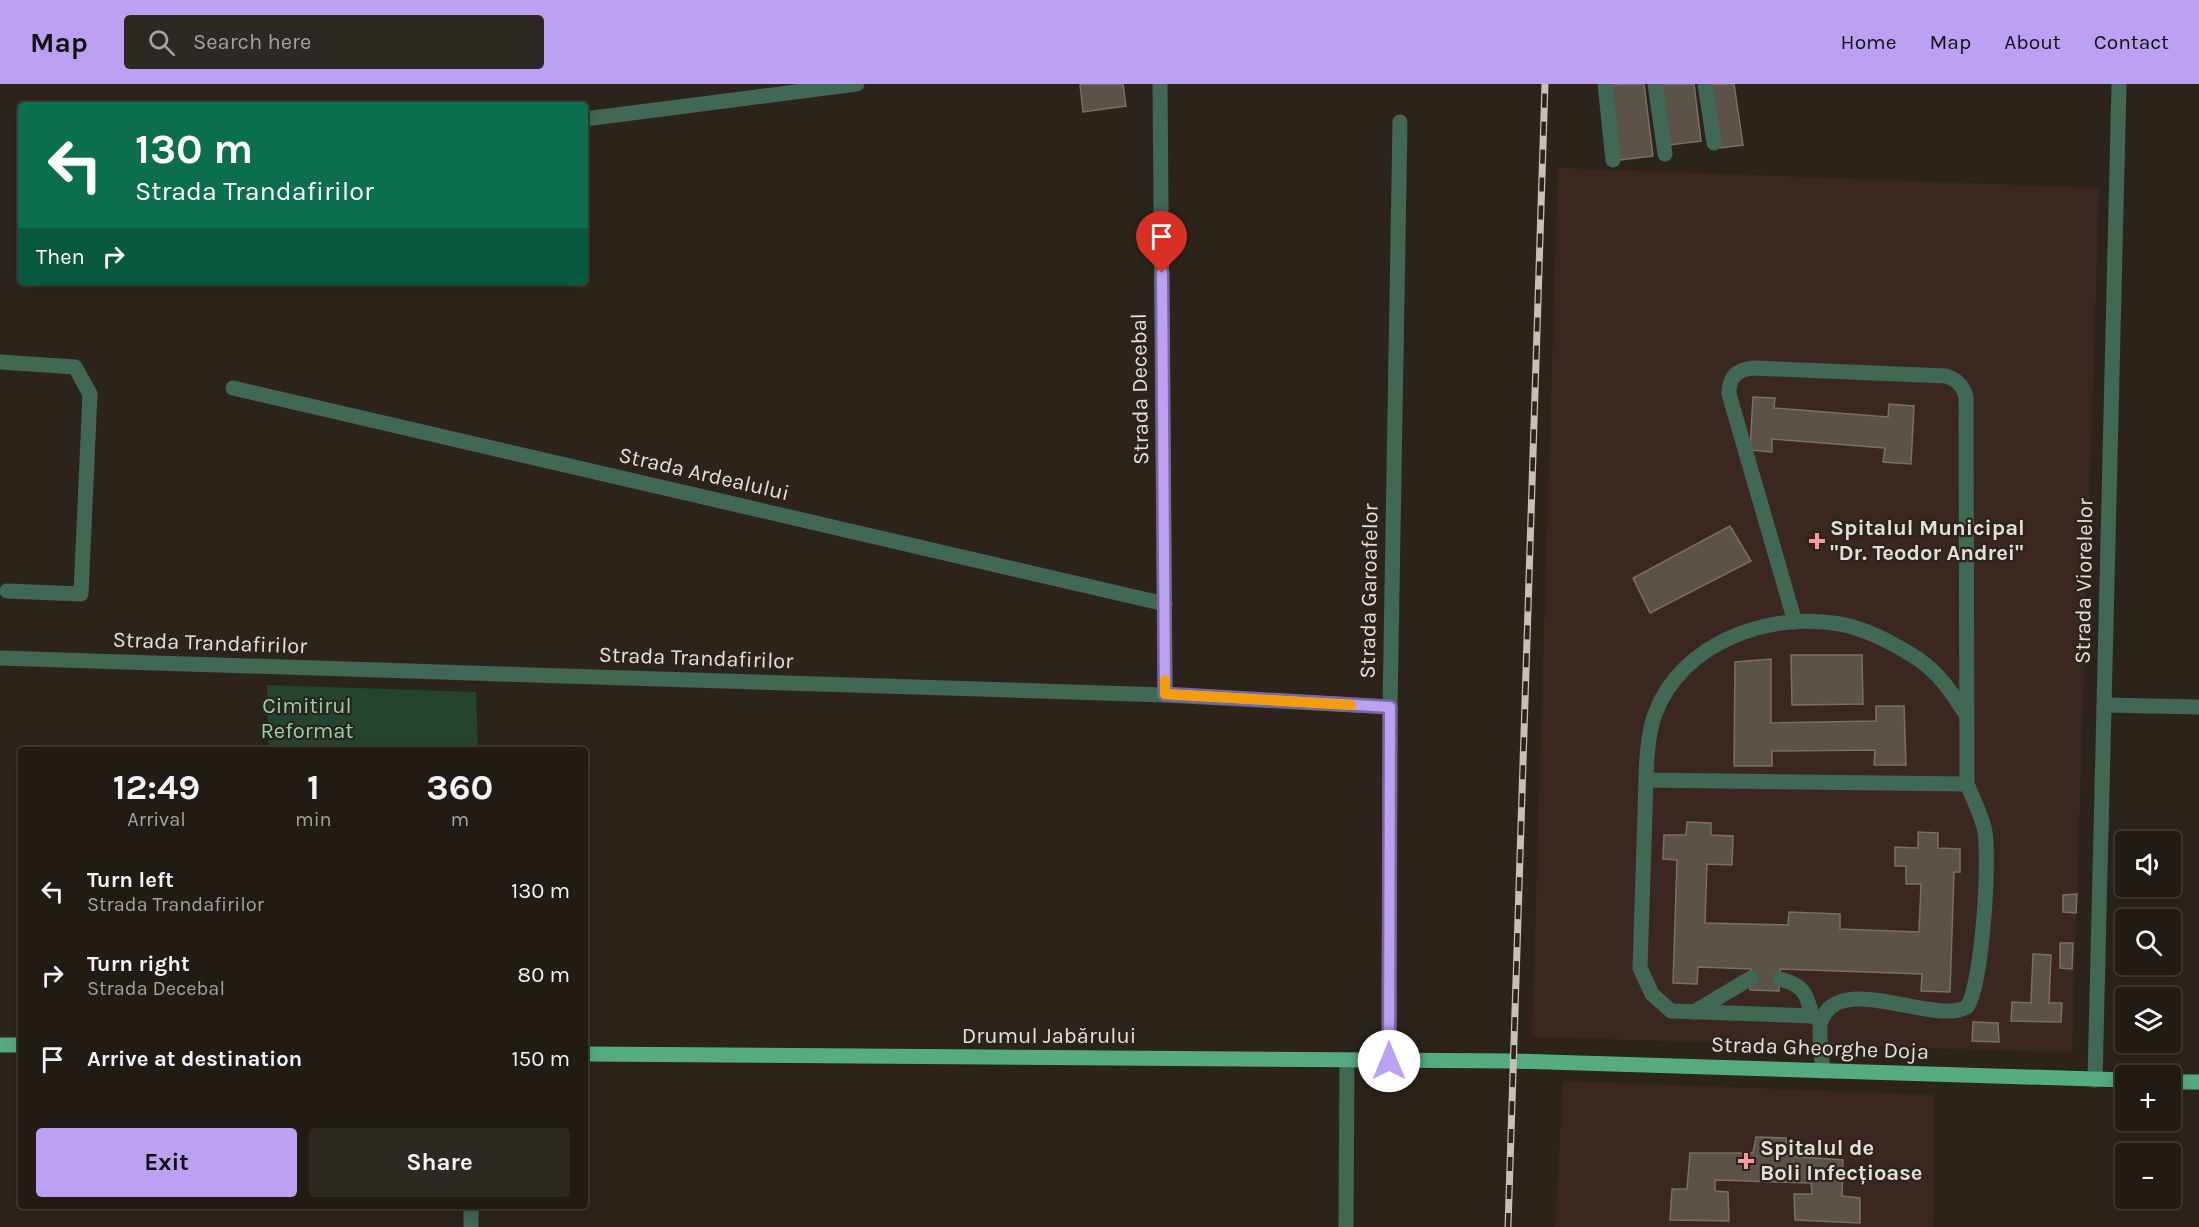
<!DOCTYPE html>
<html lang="en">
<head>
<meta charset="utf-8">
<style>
	:root { --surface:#211b14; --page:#2d2822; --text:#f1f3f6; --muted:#a2a1a0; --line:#3e3934; --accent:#bca0f2 }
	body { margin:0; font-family:Karla,sans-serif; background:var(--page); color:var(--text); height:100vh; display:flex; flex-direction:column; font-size:22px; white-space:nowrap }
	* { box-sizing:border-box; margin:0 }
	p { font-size:20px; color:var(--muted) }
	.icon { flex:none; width:33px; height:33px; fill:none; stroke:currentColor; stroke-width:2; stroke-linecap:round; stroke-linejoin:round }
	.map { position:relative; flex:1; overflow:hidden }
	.sheet { position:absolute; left:18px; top:663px; width:570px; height:462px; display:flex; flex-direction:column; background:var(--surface); border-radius:6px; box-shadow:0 3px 15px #0003,0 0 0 2px var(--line) }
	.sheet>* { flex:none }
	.top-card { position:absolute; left:18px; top:18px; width:570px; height:183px; border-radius:6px; box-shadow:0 3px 15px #0003,0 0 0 2px var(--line); background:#0b6e4f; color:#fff; overflow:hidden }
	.fabs { position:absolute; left:2115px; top:747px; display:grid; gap:12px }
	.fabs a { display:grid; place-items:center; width:66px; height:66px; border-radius:6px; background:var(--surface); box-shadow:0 3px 15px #0003,0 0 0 2px var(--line); font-size:30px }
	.pin { position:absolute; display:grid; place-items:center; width:51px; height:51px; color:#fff; margin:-62px -26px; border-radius:50% 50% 50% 0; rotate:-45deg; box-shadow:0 0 6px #0007 }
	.pin .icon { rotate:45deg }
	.me { position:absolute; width:66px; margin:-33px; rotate:0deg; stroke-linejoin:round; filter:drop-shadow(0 0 4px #0008) }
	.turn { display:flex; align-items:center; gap:21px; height:126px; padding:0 18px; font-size:27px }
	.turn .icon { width:78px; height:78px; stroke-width:2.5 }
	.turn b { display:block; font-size:42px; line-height:51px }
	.then { display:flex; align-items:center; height:57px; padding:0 18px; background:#0003; gap:12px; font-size:22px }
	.eta { display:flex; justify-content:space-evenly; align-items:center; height:102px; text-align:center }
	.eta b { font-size:36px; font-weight:700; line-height:42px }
	.cta { display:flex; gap:12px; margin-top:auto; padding:12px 18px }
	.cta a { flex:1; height:69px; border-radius:6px; background:var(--accent); color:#111; font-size:24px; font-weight:700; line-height:69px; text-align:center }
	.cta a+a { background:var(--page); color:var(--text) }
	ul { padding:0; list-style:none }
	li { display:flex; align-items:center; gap:18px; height:84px; padding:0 18px }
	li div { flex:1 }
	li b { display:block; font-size:22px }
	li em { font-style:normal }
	header { display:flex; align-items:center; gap:36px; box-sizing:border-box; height:84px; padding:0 30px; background:var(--accent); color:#111 }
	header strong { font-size:28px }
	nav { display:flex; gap:33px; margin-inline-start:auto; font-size:21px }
	.search { width:420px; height:54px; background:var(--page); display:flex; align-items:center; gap:15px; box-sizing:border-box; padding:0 21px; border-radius:6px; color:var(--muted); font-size:22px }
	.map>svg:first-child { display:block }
</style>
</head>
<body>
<header>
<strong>Map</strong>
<div class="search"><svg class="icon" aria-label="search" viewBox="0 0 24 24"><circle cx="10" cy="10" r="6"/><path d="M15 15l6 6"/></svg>Search here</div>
<nav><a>Home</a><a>Map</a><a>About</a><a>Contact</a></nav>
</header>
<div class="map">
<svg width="2199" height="1143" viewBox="0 0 2199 1143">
	<rect width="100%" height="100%" fill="#2c241a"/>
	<g fill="#3a2820">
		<path d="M 1558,84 L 2099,104 L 2072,968 L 1532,953 Z"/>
		<path d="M 1563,997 L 1934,1011 L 1933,1143 L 1555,1143 Z"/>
	</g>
	<path fill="#244431" d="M 267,601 L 476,608 L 478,666 L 268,666 Z"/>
	<g fill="#5b5248" stroke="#796f64" stroke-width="1.5">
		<path d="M 1080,0 L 1123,0 L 1126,22 L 1083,28 Z"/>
		<path d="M 1611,0 L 1644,0 L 1653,72 L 1620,76 Z"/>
		<path d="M 1662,0 L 1694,0 L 1701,57 L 1669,61 Z"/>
		<path d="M 1712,0 L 1734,0 L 1743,61 L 1720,64 Z"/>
		<path d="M 1753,313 L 1775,314 L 1774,324 L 1888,333 L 1889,320 L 1914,322 L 1911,380 L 1883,378 L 1885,364 L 1772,355 L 1772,368 L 1750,366 Z"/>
		<path d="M 1730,442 L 1751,477 L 1650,529 L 1633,494 Z"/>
		<path d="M 1791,571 L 1862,571 L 1863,620 L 1792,621 Z"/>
		<path d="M 1771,575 L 1771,639 L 1876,637 L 1876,622 L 1904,622 L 1906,681 L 1874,681 L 1875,666 L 1772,667 L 1772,682 L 1734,682 L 1735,578 Z"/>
		<path d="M 1687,738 L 1711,739 L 1711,751 L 1733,752 L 1732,781 L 1707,780 L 1705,839 L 1788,841 L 1789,828 L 1840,830 L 1840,845 L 1919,848 L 1921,800 L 1906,800 L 1906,782 L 1895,782 L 1895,763 L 1918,764 L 1918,748 L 1938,749 L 1938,764 L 1960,765 L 1960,788 L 1954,788 L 1950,908 L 1921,907 L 1922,890 L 1780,885 L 1779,907 L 1750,906 L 1751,885 L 1698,883 L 1697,900 L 1673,899 L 1677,776 L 1663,775 L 1664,751 L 1686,751 Z"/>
		<path d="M 2077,810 L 2076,829 L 2063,828 L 2063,811 Z"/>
		<path d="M 2060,859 L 2073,859 L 2072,885 L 2060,884 Z"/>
		<path d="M 2033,870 L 2051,871 L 2049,919 L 2062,919 L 2061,938 L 2011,937 L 2012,918 L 2031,919 Z"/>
		<path d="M 1973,938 L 1998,939 L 1999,958 L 1972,957 Z"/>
		<path d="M 1756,1053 L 1786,1054 L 1788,1072 L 1843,1076 L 1842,1112 L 1860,1114 L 1860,1139 L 1795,1136 L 1794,1110 L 1812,1110 L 1811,1099 L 1715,1096 L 1715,1107 L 1728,1108 L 1729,1137 L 1670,1136 L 1672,1105 L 1687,1105 L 1690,1069 L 1753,1069 Z"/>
	</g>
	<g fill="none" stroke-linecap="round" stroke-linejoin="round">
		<g stroke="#416854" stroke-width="15">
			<path d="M 1160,0 L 1165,611"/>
			<path d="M 1605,0 L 1613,76"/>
			<path d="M 1655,0 L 1665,70"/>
			<path d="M 1705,0 L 1714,59"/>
			<path d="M 585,35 L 857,0"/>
			<path d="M 0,278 L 75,283 L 90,310 L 81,510 L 7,507"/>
			<path d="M 233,304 L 1165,520"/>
			<path d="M 1795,538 L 1729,310 C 1729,293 1736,286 1753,284 L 1946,292 C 1958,296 1963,302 1966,313 L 1967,700 C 1973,714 1980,729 1984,743 C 1991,771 1982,902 1967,923 C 1933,942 1839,886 1821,937 C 1818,944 1822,977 1823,987"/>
			<path d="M 0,574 L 1165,611 L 1390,623"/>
			<path d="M 2104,621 L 2199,623"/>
			<path d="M 1646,696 L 1967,700"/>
			<path d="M 1780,895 C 1803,901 1807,909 1812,932"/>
			<path d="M 1694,928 L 1751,894"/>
			<path d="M 1820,937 L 1812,932 L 1671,927 L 1652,910 L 1640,884 C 1642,832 1643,781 1645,730 C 1646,701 1645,656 1655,630 C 1681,559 1769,527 1840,540 C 1867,545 1895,560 1918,575 C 1939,589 1952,609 1965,629"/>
			<path d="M 1389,977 L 1390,623 L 1400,38"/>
			<path d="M 2095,996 L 2119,0"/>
			<path d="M 471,1143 L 471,1122"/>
			<path d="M 1346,1143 L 1347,977"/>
		</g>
		<g stroke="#56ab82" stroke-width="15">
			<path d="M 0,961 L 21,961"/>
			<path d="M 585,970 L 1512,977 L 2126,996"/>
			<path d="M 2170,998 L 2199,998"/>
		</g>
		<defs>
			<path id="rail" d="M 1508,1143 L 1545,0"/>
		</defs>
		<use href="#rail" stroke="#c5c0b9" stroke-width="7"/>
		<use href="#rail" stroke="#2c241a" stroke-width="4.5" stroke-dasharray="14" stroke-linecap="butt"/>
	</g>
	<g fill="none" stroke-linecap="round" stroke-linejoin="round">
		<defs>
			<path id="route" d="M 1162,189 L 1165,610 L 1390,623 L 1389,977"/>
		</defs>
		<use href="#route" stroke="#7a689d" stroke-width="15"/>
		<use href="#route" stroke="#bca0f2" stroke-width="10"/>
		<path stroke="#f59e0b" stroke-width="10" d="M 1165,596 L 1165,610 L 1351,621"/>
	</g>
	<g fill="#f59b9c" stroke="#2c241a" stroke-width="2">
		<path d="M1814 448h6v6h6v6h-6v6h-6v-6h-6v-6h6z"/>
		<path d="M1743 1068h6v6h6v6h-6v6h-6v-6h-6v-6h6z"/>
	</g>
	<g text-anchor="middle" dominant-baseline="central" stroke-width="4.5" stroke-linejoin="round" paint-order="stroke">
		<g font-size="22" fill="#e4dfd9" stroke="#2c241a">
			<text transform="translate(1140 305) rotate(-91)">Strada Decebal</text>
			<text transform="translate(704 390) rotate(13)">Strada Ardealului</text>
			<text transform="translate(2084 497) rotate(-89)">Strada Viorelelor</text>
			<text transform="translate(1369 507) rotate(-89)">Strada Garoafelor</text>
			<text transform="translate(210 559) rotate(2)">Strada Trandafirilor</text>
			<text transform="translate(696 574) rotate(2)">Strada Trandafirilor</text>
			<text x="1049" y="952">Drumul Jabărului</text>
			<text transform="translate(1820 964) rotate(2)">Strada Gheorghe Doja</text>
		</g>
		<g font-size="22" font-weight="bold" fill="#e4dfd9" stroke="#2c241a" text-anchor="start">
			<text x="1830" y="444">Spitalul Municipal<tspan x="1830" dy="25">"Dr. Teodor Andrei"</tspan></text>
			<text x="1760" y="1064">Spitalul de<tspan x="1760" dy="25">Boli Infecțioase</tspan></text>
		</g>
		<g font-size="22" fill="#8fd4aa" stroke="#2c241a">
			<text x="307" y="622">Cimitirul<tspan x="307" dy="25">Reformat</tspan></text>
		</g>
	</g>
</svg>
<div class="fabs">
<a><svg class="icon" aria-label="sound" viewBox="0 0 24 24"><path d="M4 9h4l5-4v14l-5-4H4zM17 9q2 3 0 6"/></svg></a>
<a><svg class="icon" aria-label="search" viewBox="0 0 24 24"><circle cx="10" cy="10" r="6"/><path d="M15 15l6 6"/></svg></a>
<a><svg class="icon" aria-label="layers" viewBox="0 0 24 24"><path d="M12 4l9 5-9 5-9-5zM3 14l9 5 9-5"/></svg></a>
<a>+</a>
<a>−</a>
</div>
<div class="pin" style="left:1162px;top:189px;background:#d93025"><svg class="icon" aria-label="arrive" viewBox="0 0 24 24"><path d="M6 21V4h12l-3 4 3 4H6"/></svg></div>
<svg class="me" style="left:1389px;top:977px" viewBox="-20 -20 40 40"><circle r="19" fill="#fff"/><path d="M0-13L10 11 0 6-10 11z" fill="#bca0f2"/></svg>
<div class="top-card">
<div class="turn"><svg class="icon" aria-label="left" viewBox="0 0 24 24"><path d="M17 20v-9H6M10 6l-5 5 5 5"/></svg><div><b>130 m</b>Strada Trandafirilor</div></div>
<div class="then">Then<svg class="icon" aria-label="right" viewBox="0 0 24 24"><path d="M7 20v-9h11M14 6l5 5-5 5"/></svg></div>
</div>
<section class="sheet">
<div class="eta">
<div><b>12:49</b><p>Arrival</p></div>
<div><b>1</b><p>min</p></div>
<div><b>360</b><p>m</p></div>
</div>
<ul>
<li><svg class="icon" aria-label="left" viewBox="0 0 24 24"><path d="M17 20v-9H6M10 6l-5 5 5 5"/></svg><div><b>Turn left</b><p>Strada Trandafirilor</p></div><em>130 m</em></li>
<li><svg class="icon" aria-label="right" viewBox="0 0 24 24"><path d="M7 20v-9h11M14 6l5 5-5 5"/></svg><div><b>Turn right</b><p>Strada Decebal</p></div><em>80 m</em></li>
<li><svg class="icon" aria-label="arrive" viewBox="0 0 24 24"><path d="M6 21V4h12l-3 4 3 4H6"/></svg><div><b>Arrive at destination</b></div><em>150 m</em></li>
</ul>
<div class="cta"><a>Exit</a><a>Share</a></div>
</section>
</div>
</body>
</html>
